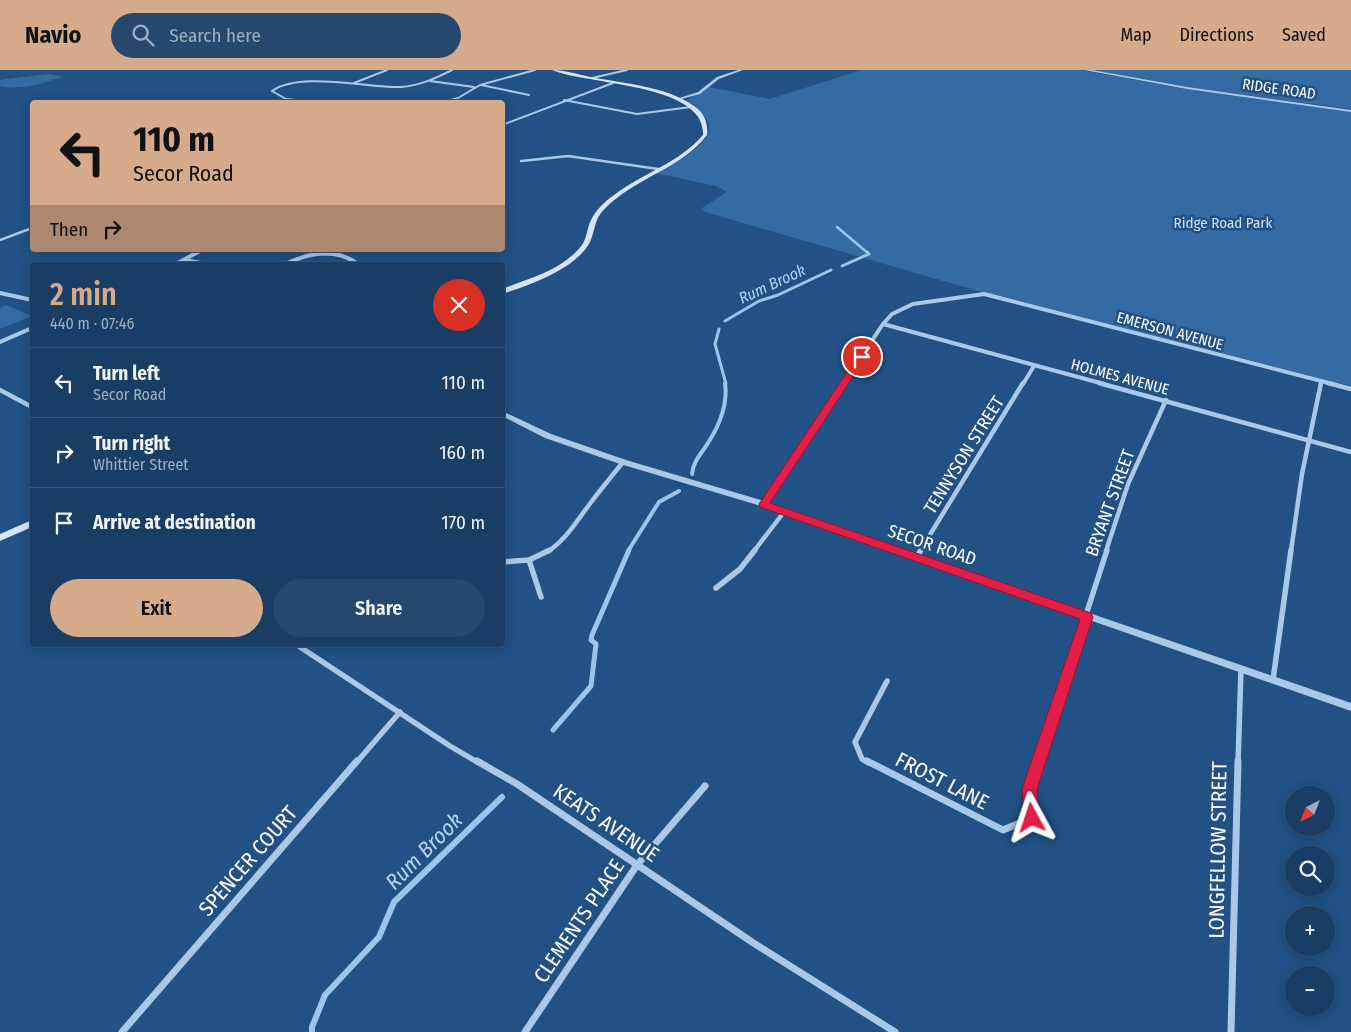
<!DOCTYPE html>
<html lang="en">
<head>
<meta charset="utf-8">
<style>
	:root { --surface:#193d64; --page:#26486d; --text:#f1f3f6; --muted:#9faebf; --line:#375678; --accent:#d6ab8b }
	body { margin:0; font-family:"Fira Sans Condensed",sans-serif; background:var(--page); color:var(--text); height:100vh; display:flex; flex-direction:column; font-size:19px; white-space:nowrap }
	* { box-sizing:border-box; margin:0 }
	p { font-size:16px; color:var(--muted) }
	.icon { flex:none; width:28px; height:28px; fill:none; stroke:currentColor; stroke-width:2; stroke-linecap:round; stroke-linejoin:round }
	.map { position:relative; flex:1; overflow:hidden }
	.panel { position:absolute; left:30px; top:192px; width:475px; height:385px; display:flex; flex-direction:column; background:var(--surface); border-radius:5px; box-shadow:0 2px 12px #0003,0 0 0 1px var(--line) }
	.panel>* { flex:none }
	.top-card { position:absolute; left:30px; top:30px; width:475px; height:152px; border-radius:5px; box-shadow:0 2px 12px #0003,0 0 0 1px var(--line); background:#d6ab8b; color:#111; overflow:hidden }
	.needle { width:32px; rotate:222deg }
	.tools { position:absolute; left:1285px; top:716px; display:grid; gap:10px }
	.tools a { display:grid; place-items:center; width:50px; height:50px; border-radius:50%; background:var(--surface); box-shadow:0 2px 12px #0003,0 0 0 1px var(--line); font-size:25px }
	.pin { position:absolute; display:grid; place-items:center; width:42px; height:42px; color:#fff; margin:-21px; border:2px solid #fff; border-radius:50%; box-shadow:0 1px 5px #0007 }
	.me { position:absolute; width:55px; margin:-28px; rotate:355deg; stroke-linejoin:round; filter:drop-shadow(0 0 4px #0008) }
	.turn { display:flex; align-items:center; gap:18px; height:105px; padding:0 20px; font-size:22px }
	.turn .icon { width:65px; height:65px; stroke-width:2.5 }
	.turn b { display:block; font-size:35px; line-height:42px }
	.then { display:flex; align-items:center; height:48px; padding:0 20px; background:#0003; gap:10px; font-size:19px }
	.round { display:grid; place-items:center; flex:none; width:52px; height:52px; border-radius:26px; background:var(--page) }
	.overview { display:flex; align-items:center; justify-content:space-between; height:85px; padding:0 20px }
	h1 { font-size:30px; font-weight:600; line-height:38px; color:var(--accent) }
	.cta { display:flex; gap:10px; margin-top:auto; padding:10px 20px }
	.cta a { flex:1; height:58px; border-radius:30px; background:var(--accent); color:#111; font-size:20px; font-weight:600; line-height:58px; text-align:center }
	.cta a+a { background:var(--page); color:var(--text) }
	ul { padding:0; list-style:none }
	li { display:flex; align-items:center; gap:15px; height:70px; padding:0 20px; border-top:1px solid var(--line) }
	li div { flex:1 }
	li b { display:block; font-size:19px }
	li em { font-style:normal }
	header { display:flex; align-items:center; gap:30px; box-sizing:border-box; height:70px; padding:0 25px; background:var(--accent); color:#111 }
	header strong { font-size:24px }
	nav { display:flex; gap:28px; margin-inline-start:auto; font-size:18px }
	.search { width:350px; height:45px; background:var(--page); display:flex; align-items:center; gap:12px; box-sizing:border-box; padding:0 18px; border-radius:28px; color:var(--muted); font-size:19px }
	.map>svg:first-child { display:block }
</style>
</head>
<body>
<header>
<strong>Navio</strong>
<div class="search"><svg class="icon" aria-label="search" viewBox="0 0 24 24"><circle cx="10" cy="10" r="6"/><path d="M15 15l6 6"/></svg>Search here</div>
<nav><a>Map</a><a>Directions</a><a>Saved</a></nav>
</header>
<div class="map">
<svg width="1351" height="962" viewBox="0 0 1351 962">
	<rect width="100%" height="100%" fill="#215185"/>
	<g fill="#346ba3">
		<path d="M 861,0 L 1080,0 L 1180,18 L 1351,42 L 1351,316 L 1002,228 L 705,142 L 702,138 L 727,122 L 716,116 L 655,103 C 672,93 713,76 709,53 C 703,42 692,39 687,30 L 709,17 L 770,29 Z"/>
		<path d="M 1088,0 L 1351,0 L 1351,39 L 1183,17 Z"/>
		<path d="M 49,4 L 63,7 C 41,13 23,21 0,16 L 0,10 L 6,9 Z"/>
		<path d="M 6,235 L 32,246 L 0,259 L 0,238 Z"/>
	</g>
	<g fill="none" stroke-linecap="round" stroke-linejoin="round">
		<path stroke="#9dc4eb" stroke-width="2.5" d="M 837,157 L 869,184"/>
		<g stroke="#9dc4eb" stroke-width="3">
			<path d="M 842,196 L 869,184 L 867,182"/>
			<path d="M 725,251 L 759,231 L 778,225 L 831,200"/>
			<path d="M 719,259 L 715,274 L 726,314"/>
		</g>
		<g stroke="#9dc4eb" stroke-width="4">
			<path d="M 692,404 C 693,391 702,383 708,373 C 719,356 728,334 725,313"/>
			<path d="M 628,481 L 659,432 L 679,421"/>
		</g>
		<path stroke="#9dc4eb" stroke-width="5" d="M 553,660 L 591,616 L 596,574 L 591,570 L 592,565 L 629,480"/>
		<path stroke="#9dc4eb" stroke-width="6" d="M 312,962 L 312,957 L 325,925 L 379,867 L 394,832 L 502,727"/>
		<g stroke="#aac9e9" stroke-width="2">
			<path d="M 592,8 L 627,0"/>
			<path d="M 430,11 L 474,17"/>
			<path d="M 354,13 L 387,0"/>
			<path d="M 481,15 L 529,25"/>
			<path d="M 564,30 L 637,44 L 691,37"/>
			<path d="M 314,32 L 286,29 L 272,21 C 300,1 367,18 401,17 C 419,16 436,8 452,0"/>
			<path d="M 444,32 L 458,28 L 480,15 L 535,0"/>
			<path d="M 502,55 L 613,13"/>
		</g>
		<g stroke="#aac9e9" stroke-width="2.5">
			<path d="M 521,91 L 568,86 L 658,99"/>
			<path d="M 0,170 L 32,158"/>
			<path d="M 196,184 L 203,180"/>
			<path d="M 317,184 L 335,184"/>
		</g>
		<g stroke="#aac9e9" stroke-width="4">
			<path d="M 185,190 L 211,195"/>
			<path d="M 174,195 L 198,182"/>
			<path d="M 283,195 C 306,184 332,177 355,192 L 355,195"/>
			<path d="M 0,223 L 32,230"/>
			<path d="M 883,254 L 1104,314"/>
			<path d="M 0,272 L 32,258"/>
			<path d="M 843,314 L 883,254 L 892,244 L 913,234 L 984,224 L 1333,314"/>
			<path d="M 1023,314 L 1034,296"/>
			<path d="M 1321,314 L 1321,312"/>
		</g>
		<g stroke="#aac9e9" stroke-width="4.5">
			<path d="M 1099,313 L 1351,382"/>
			<path d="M 1328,313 L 1351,319"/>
			<path d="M 0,320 L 32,337"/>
			<path d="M 764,434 L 844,313"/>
			<path d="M 549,481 C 567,468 576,452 589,435 C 600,420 612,406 623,392"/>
			<path d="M 754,481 L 784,442"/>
			<path d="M 920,481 L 1023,313"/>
			<path d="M 1106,481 L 1128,414 L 1166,330"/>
			<path d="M 1291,481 L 1302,404 L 1321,313"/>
		</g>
		<g stroke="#aac9e9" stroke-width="5.5">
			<path d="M 916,488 L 921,480"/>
			<path d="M 529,490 L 541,527"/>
			<path d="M 502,492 L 529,490 L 550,480"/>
			<path d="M 716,518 L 740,499 L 755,480"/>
			<path d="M 297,575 L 450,676 L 479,693"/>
			<path d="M 1273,610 L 1291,480"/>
			<path d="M 356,693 L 400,642"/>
			<path d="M 869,693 L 862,689 L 855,672 L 887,611"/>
			<path d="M 1038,693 L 1107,480"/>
			<path d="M 1238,693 L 1241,599"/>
		</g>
		<g stroke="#aac9e9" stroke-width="7">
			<path d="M 477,691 L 517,714 L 752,872 L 895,962"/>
			<path d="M 867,691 L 1003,760 L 1032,748 L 1029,719 L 1038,691"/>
			<path d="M 122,962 L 357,691"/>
			<path d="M 525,962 L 637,795 L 705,716"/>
			<path d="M 1231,962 L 1238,691"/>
		</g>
		<g fill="#aac9e9" fill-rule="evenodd">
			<path d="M 738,0 L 743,0 L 719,9 L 700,24 L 678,30 L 676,29 L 698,22 L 717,7 Z"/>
			<path d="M 1084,0 L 1092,0 L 1187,17 L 1351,40 L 1351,42 L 1187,19 Z"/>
			<path d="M 502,341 L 551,364 L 626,390 L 767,432 L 1351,633 L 1351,641 L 761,436 L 620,394 L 545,368 L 502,346 Z"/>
		</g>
		<g fill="#d5e5f7" fill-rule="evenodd">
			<path d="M 552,0 C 565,0 577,4 590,7 C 622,13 674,17 699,40 C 706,47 708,56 707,65 C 684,95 646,105 617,128 C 609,134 601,141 597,150 C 594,158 593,165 590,172 C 576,199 530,215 502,224 L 502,219 C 530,208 563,200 582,175 C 587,168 587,158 591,150 C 596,140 605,131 614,125 C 643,103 679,93 703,65 C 706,13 586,15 552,0 Z"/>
			<path d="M 32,450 L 32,457 L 0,471 L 0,464 Z"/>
		</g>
	</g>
	<path fill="#e11d48" stroke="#92132f" d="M 862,284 L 866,287 L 770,433 L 1091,543 L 1093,547 L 1037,719 L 1039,748 L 1037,753 L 1032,755 L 1026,753 L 1024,748 L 1022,719 L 1080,549 L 760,437 L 759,434 L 857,287 Z"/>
	<g text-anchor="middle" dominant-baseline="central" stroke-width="5" stroke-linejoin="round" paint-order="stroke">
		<g font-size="15" fill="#fff" stroke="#215185">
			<text transform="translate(1279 19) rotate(8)">RIDGE ROAD</text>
			<text transform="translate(1170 261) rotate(15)">EMERSON AVENUE</text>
			<text transform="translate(1120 307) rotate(15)">HOLMES AVENUE</text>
		</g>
		<g font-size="15" fill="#cee2f7" stroke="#215185">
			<text x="1223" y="153">Ridge Road Park</text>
		</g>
		<g font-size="16" font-style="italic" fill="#b5d3f1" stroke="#215185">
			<text transform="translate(772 214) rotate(-25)">Rum Brook</text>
		</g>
		<g font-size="18" fill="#fff" stroke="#215185">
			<text transform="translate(964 385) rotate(-58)">TENNYSON STREET</text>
			<text transform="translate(1110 433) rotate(-70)">BRYANT STREET</text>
			<text transform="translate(932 475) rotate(19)">SECOR ROAD</text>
		</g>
		<g font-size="21" fill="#fff" stroke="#215185">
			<text transform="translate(942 711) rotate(27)">FROST LANE</text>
			<text transform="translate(606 753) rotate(34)">KEATS AVENUE</text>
			<text transform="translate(1218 780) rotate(-89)">LONGFELLOW STREET</text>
			<text transform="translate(248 791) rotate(-49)">SPENCER COURT</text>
			<text transform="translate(579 851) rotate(-56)">CLEMENTS PLACE</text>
		</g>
		<g font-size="22" font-style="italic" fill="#b5d3f1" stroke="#215185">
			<text transform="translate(424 781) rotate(-45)">Rum Brook</text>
		</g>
	</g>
</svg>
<div class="tools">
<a><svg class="needle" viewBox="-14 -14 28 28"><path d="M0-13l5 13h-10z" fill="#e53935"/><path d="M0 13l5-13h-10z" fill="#9faebf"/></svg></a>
<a><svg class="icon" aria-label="search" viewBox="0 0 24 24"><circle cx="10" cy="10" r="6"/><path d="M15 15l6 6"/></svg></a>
<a>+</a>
<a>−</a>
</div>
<div class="pin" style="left:862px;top:287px;background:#d93025"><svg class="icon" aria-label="arrive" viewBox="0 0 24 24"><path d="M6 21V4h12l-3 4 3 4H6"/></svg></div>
<svg class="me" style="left:1032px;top:748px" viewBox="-20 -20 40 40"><path d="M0-17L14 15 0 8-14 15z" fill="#e11d48" stroke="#fff" stroke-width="4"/></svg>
<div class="top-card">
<div class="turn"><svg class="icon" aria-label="left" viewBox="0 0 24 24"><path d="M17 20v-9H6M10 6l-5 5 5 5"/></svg><div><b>110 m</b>Secor Road</div></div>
<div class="then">Then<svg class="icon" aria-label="right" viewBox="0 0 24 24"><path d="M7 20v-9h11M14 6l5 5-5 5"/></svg></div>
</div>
<section class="panel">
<div class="overview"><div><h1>2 min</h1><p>440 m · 07:46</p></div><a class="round" style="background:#d93025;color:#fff"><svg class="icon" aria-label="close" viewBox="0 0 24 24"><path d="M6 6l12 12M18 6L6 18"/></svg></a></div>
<ul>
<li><svg class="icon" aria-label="left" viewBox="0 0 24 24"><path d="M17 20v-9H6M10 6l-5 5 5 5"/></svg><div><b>Turn left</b><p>Secor Road</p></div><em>110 m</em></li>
<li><svg class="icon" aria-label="right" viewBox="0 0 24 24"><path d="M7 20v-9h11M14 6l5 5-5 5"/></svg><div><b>Turn right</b><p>Whittier Street</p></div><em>160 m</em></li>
<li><svg class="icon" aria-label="arrive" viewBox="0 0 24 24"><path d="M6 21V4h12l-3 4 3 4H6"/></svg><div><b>Arrive at destination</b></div><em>170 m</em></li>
</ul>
<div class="cta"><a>Exit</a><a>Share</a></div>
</section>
</div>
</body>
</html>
